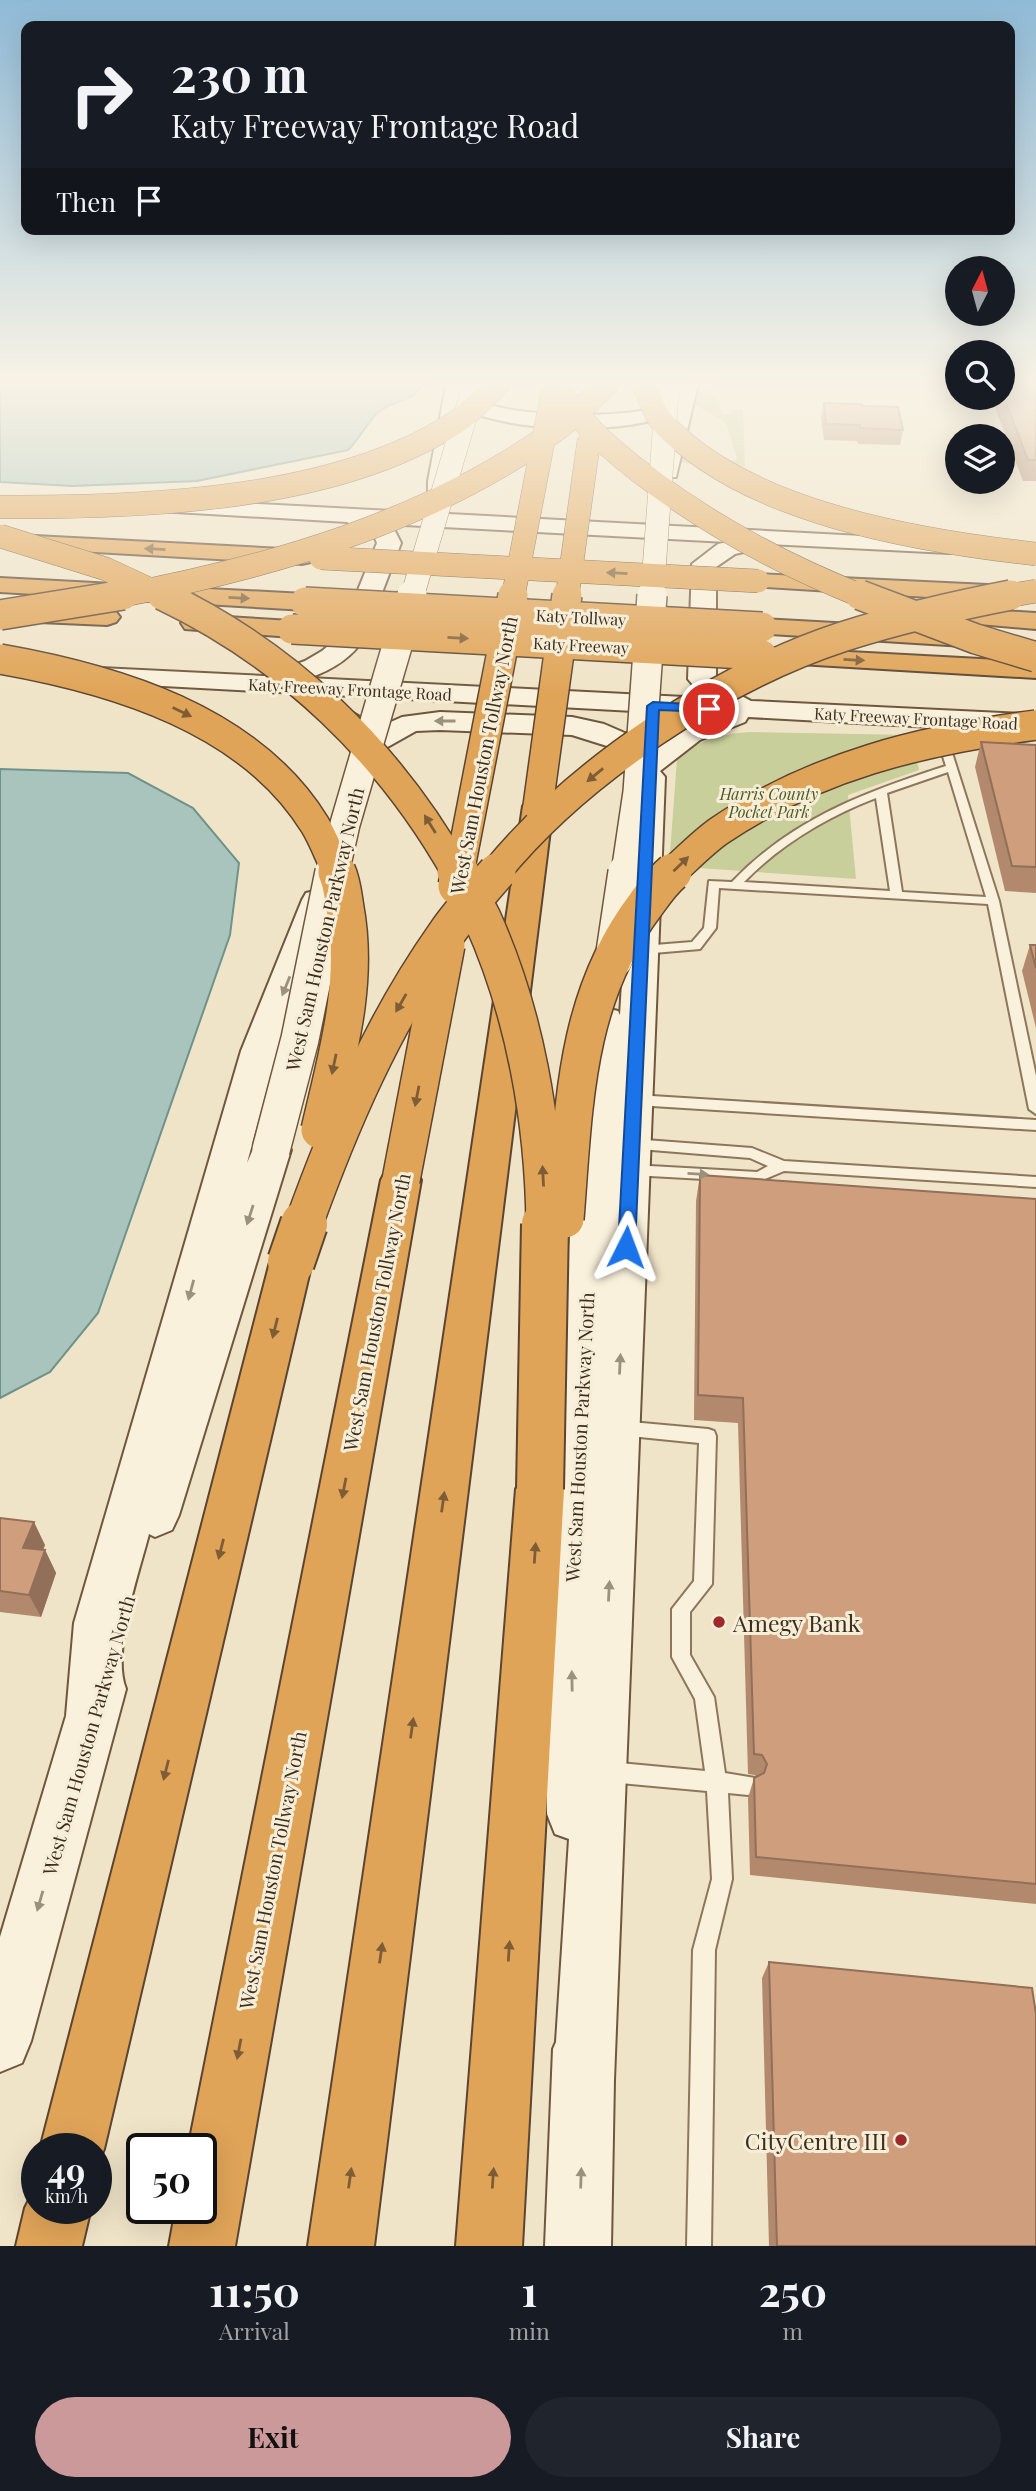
<!DOCTYPE html>
<html lang="en">
<head>
<meta charset="utf-8">
<style>
	:root { --surface:#171b24; --page:#20242c; --text:#f1f3f6; --muted:#9ea1a6; --accent:#cc999b }
	body { margin:0; font-family:"Playfair Display",serif; background:var(--page); color:var(--text); height:100vh; display:flex; flex-direction:column; font-size:26px; white-space:nowrap }
	* { box-sizing:border-box; margin:0 }
	p { font-size:23px; color:var(--muted) }
	.icon { flex:none; width:38px; height:38px; fill:none; stroke:currentColor; stroke-width:2; stroke-linecap:round; stroke-linejoin:round }
	.map { position:relative; height:2246px; overflow:hidden }
	.drawer { display:flex; flex-direction:column; background:var(--surface); flex:1 }
	.drawer>* { flex:none }
	.guide { position:absolute; left:21px; top:21px; width:994px; height:214px; border-radius:14px; box-shadow:0 7px 28px #0002; background:#171b24; color:var(--text); overflow:hidden }
	.needle { width:46px; rotate:6deg }
	.controls { position:absolute; left:945px; top:256px; display:grid; gap:14px }
	.controls a { display:grid; place-items:center; width:70px; height:70px; border-radius:50%; background:var(--surface); box-shadow:0 7px 28px #0002; font-size:35px }
	.speed { position:absolute; left:21px; top:2133px; display:flex; gap:14px; font-size:35px; font-weight:700; text-align:center }
	.speed>* { display:grid; place-content:center; width:91px; height:91px; border-radius:50%; background:var(--surface); box-shadow:0 7px 28px #0002; line-height:1 }
	.speed small { font-size:18px; font-weight:400 }
	.speed .limit { border:4px solid #111; border-radius:10px; background:#fff; color:#111 }
	.pin { position:absolute; display:grid; place-items:center; width:60px; height:60px; color:#fff; margin:-30px; border:4px solid #fff; border-radius:50%; box-shadow:0 2px 7px #0007 }
	.me { position:absolute; width:77px; margin:-38px; rotate:3deg; stroke-linejoin:round; filter:drop-shadow(0 0 5px #0008) }
	.turn { display:flex; align-items:center; gap:24px; height:147px; padding:0 35px; font-size:32px }
	.turn .icon { width:91px; height:91px; stroke-width:2.5 }
	.turn b { display:block; font-size:49px; line-height:60px }
	.then { display:flex; align-items:center; height:66px; padding:0 35px; background:#0003; gap:14px; font-size:26px }
	.eta { display:flex; justify-content:space-evenly; align-items:center; height:119px; text-align:center }
	.eta b { font-size:42px; font-weight:700; line-height:49px }
	.primary-button { display:flex; gap:14px; margin-top:auto; padding:14px 35px }
	.primary-button a { flex:1; height:80px; border-radius:42px; background:var(--accent); color:#111; font-size:28px; font-weight:700; line-height:80px; text-align:center }
	.primary-button a+a { background:var(--page); color:var(--text) }
	.map>svg:first-child { display:block }
</style>
</head>
<body>
<div class="map">
<svg width="1036" height="2246" viewBox="0 0 1036 2246">
	<rect width="100%" height="100%" fill="#f0e4c8"/>
	<g fill="#c9cf9b">
		<path d="M 697,380 L 712,380 L 713,396 L 716,396 L 722,414 L 730,414 L 731,409 L 743,410 L 745,466 L 708,468 L 676,461 L 678,440 L 729,462 L 737,459 L 726,422 L 693,404 Z"/>
		<path d="M 749,732 L 911,735 L 919,770 L 848,795 L 856,879 L 669,866 L 677,759 C 697,740 722,734 749,732 Z"/>
	</g>
	<g fill="#a9c4bc" stroke="#6f938a" stroke-width="2">
		<path d="M 0,380 L 425,380 C 416,404 392,398 376,414 C 366,425 359,439 348,450 L 197,481 L 72,486 L 0,482 Z"/>
		<path d="M 0,769 L 128,773 L 193,808 L 239,863 L 230,935 L 98,1313 L 50,1372 L 0,1398 Z"/>
	</g>
	<g fill="none" stroke-linecap="round" stroke-linejoin="round">
		<defs>
			<g id="lane">
				<path d="M 942,734 L 947,737 L 999,901 L 1036,1076 L 1036,1114 L 1029,1109 L 988,904 L 719,888 L 716,928 L 700,949 L 642,954 L 636,950 L 642,946 L 692,942 L 704,928 L 709,881 L 732,882 C 792,819 865,792 946,766 L 937,737 ZM 948,772 L 986,897 L 902,892 L 887,793 ZM 876,798 L 890,891 L 744,882 C 781,844 827,817 876,798 Z"/>
				<path d="M 636,1095 L 1036,1120 L 1036,1130 L 636,1105 L 629,1100 Z"/>
				<path d="M 632,1139 L 752,1148 L 784,1161 L 1036,1177 L 1036,1187 L 784,1171 L 758,1182 L 632,1175 L 627,1174 L 625,1170 L 627,1166 L 632,1165 L 757,1172 L 768,1166 L 750,1158 L 627,1148 L 625,1144 Z"/>
				<path d="M 620,1421 L 708,1429 L 714,1431 L 716,1436 L 712,1584 L 690,1612 L 690,1655 L 714,1697 L 725,1773 L 755,1778 L 758,1785 L 755,1792 L 748,1795 L 728,1793 L 732,1879 L 715,1950 L 711,2246 L 687,2246 L 693,1950 L 712,1879 L 707,1791 L 609,1782 L 602,1779 L 599,1772 L 602,1765 L 609,1762 L 705,1771 L 695,1699 L 672,1657 L 672,1609 L 694,1581 L 699,1443 L 620,1435 L 614,1433 L 612,1428 L 614,1423 Z"/>
			</g>
			<g id="secondary">
				<path d="M 447,380 L 467,380 L 470,395 C 496,418 611,418 645,410 C 655,407 665,402 675,398 L 679,380 L 699,380 L 676,477 L 660,477 L 657,472 L 671,415 C 615,435 516,432 462,409 L 450,495 L 447,500 L 431,500 L 428,495 L 428,481 Z"/>
				<path d="M 166,499 L 957,541 L 961,546 L 957,551 L 949,553 L 768,544 L 765,547 L 735,554 L 716,567 L 716,678 L 721,685 L 751,701 L 1023,714 L 1033,717 L 1036,721 L 1033,729 L 1023,732 L 748,717 L 745,722 L 700,740 L 660,771 L 665,777 L 614,2080 L 611,2246 L 545,2246 L 553,2049 L 556,2042 L 569,1839 L 555,1834 L 547,1814 L 544,1559 L 587,1020 L 592,1011 L 605,1008 L 618,1011 L 620,1015 L 635,777 L 641,770 L 607,746 L 572,735 L 440,730 L 416,731 L 384,749 L 374,752 L 364,749 L 330,718 L 334,712 C 352,707 361,718 375,729 L 402,717 L 440,712 L 572,717 L 604,724 L 627,734 L 650,749 L 679,728 L 708,715 L 70,681 L 66,675 L 70,669 L 80,667 L 264,676 L 305,661 L 322,651 L 339,637 L 377,543 L 375,538 L 347,522 L 158,511 L 155,506 L 158,501 ZM 385,524 L 727,542 L 718,544 L 692,564 L 688,679 L 704,698 L 309,678 C 332,670 352,658 365,637 L 401,543 L 394,529 Z"/>
				<path d="M 318,890 L 330,893 L 334,900 L 277,1051 L 247,1163 L 257,1140 L 271,1136 L 285,1140 L 291,1150 L 179,1515 L 172,1530 L 155,1537 L 149,1534 C 139,1573 111,1652 126,1689 L 31,2041 L 22,2063 L 0,2072 L 0,1937 L 66,1716 L 74,1623 L 241,1051 L 302,900 L 306,893 Z"/>
			</g>
			<g id="highway">
				<path d="M 16,535 L 302,550 L 311,552 L 314,557 L 311,562 L 302,564 L 8,547 L 4,542 L 8,537 Z"/>
				<path d="M 758,574 L 1009,586 L 1018,589 L 1022,594 L 1018,599 L 1009,602 L 749,586 L 746,581 L 749,576 Z"/>
				<path d="M 0,578 L 305,594 L 314,597 L 318,602 L 314,607 L 305,610 L 0,592 Z"/>
				<path d="M 25,608 L 107,609 L 116,612 L 120,617 L 116,622 L 107,625 L 16,621 L 12,616 L 16,611 Z"/>
				<path d="M 965,609 L 1036,613 L 1036,629 L 956,622 L 952,617 L 956,612 Z"/>
				<path d="M 194,615 L 292,621 L 301,623 L 305,629 L 301,635 L 292,637 L 185,629 L 181,623 L 185,617 Z"/>
				<path d="M 762,619 L 980,631 L 989,633 L 993,639 L 989,645 L 980,647 L 753,633 L 749,627 L 753,621 Z"/>
				<path d="M 774,648 L 1036,662 L 1036,678 L 765,662 L 761,656 L 765,650 Z"/>
				<path d="M 538,797 L 549,800 L 553,806 L 374,2246 L 308,2246 L 523,806 L 527,800 Z"/>
				<path d="M 401,1165 L 415,1169 L 421,1180 L 235,2246 L 169,2246 L 176,2208 L 201,2208 L 201,2149 L 188,2149 L 381,1180 L 387,1169 Z"/>
				<path d="M 291,1246 L 306,1250 L 312,1262 L 104,2149 L 96,2168 L 96,2149 L 40,2149 L 270,1262 L 276,1250 Z"/>
				<path d="M 540,1468 L 557,1474 L 564,1489 L 522,2246 L 456,2246 L 516,1489 L 523,1474 Z"/>
				<path d="M 37,2184 L 37,2208 L 91,2208 L 82,2246 L 16,2246 L 25,2208 Z"/>
			</g>
		</defs>
		<use href="#lane" stroke="#8d765c" stroke-width="4"/>
		<use href="#secondary" stroke="#6f573f" stroke-width="4"/>
		<use href="#highway" stroke="#5b4430" stroke-width="4"/>
		<use href="#lane" fill="#faf1dc" fill-rule="evenodd"/>
		<use href="#secondary" fill="#faf1dc" fill-rule="evenodd"/>
		<use href="#highway" fill="#e0a458" fill-rule="evenodd"/>
		<defs>
			<g id="secondary-bridge-far2">
				<path d="M 412,597 L 476,380"/>
				<path d="M 652,597 L 668,380"/>
			</g>
			<g id="secondary-bridge-far1">
				<path d="M 334,873 L 345,824 L 412,595"/>
				<path d="M 626,873 L 638,792 L 652,595"/>
			</g>
			<g id="secondary-bridge">
				<path d="M 614,959 L 627,872"/>
				<path d="M 271,1150 L 300,1039 L 334,872"/>
			</g>
			<g id="highway-bridge-far3">
				<path d="M 642,380 C 648,393 653,413 663,423 C 746,513 919,541 1036,554"/>
				<path d="M 562,396 C 576,412 590,430 606,444 C 681,510 771,560 864,597"/>
				<path d="M 0,507 C 140,508 341,501 459,420 C 475,409 488,393 502,380"/>
				<path d="M 0,536 L 106,569 L 166,597"/>
				<path d="M 321,558 L 758,581"/>
				<path d="M 114,597 C 267,568 428,523 556,430 C 576,416 593,397 611,380"/>
				<path d="M 513,597 L 555,380"/>
				<path d="M 567,597 L 589,440"/>
				<path d="M 1002,597 L 1036,591"/>
			</g>
			<g id="highway-bridge-far2">
				<path d="M 162,595 C 288,655 389,752 457,873"/>
				<path d="M 860,595 L 976,639 L 1036,657"/>
				<path d="M 305,602 L 762,627"/>
				<path d="M 0,615 L 123,595"/>
				<path d="M 292,629 L 762,655"/>
				<path d="M 0,659 C 114,679 250,719 315,825 C 324,840 330,857 338,873"/>
				<path d="M 538,806 L 567,595"/>
				<path d="M 459,873 L 513,595"/>
				<path d="M 495,873 C 577,772 718,678 842,637 C 898,619 954,606 1011,595"/>
				<path d="M 671,873 C 687,859 702,843 719,831 C 815,766 922,740 1036,725"/>
			</g>
			<g id="highway-bridge-far1">
				<path d="M 456,872 C 464,887 474,902 482,918 C 525,1013 544,1122 545,1226"/>
				<path d="M 457,886 L 460,872"/>
				<path d="M 320,1130 C 337,1056 359,984 345,908 C 343,896 342,883 337,872"/>
				<path d="M 401,1180 L 446,945"/>
				<path d="M 565,1219 C 574,1107 574,998 646,904 C 654,893 662,881 673,872"/>
				<path d="M 303,1226 C 340,1123 383,1023 446,934 C 461,912 480,892 497,872"/>
			</g>
			<g id="highway-bridge">
				<path d="M 291,1262 L 304,1224"/>
				<path d="M 540,1489 L 545,1224"/>
			</g>
		</defs>
		<use href="#secondary-bridge-far2" stroke="#6f573f" stroke-width="24" stroke-linecap="butt"/>
		<use href="#secondary-bridge-far1" stroke="#6f573f" stroke-width="32" stroke-linecap="butt"/>
		<use href="#secondary-bridge" stroke="#6f573f" stroke-width="40" stroke-linecap="butt"/>
		<use href="#highway-bridge-far3" stroke="#5b4430" stroke-width="24" stroke-linecap="butt"/>
		<use href="#highway-bridge-far2" stroke="#5b4430" stroke-width="32" stroke-linecap="butt"/>
		<use href="#highway-bridge-far1" stroke="#5b4430" stroke-width="40" stroke-linecap="butt"/>
		<use href="#highway-bridge" stroke="#5b4430" stroke-width="50" stroke-linecap="butt"/>
		<use href="#secondary-bridge-far2" stroke="#faf1dc" stroke-width="23"/>
		<use href="#secondary-bridge-far1" stroke="#faf1dc" stroke-width="29"/>
		<use href="#secondary-bridge" stroke="#faf1dc" stroke-width="37"/>
		<use href="#highway-bridge-far3" stroke="#e0a458" stroke-width="23"/>
		<use href="#highway-bridge-far2" stroke="#e0a458" stroke-width="29"/>
		<use href="#highway-bridge-far1" stroke="#e0a458" stroke-width="37"/>
		<use href="#highway-bridge" stroke="#e0a458" stroke-width="46"/>
	</g>
	<g fill="#b2896c">
		<path d="M 1003,380 L 1036,380 L 1036,481 L 1023,481 L 991,397 L 1003,397 Z"/>
		<path d="M 824,403 L 862,406 L 903,430 L 900,445 L 858,444 L 857,441 L 824,440 L 821,418 Z"/>
		<path d="M 981,742 L 1036,745 L 1036,893 L 1005,891 L 975,767 Z"/>
		<path d="M 1030,945 L 1036,945 L 1036,1028 L 1022,971 Z"/>
		<path d="M 700,1175 L 1036,1199 L 1036,1904 L 750,1875 L 748,1798 L 754,1778 L 756,1777 L 755,1775 L 748,1774 L 738,1423 L 694,1420 L 696,1201 Z"/>
		<path d="M 0,1518 L 45,1545 L 43,1550 L 45,1550 L 56,1573 L 41,1617 L 0,1612 Z"/>
		<path d="M 769,1962 L 1036,2246 L 769,2246 L 762,1978 Z"/>
	</g>
	<g fill="#916f58">
		<path d="M 34,1522 L 45,1545 L 34,1571 L 23,1548 Z"/>
		<path d="M 45,1550 L 56,1573 L 41,1617 L 29,1595 Z"/>
	</g>
	<g fill="#cf9f7d" stroke="#916f58" stroke-width="2">
		<path d="M 1003,380 L 1036,380 L 1036,460 L 1028,460 L 1003,395 Z"/>
		<path d="M 824,403 L 862,404 L 862,406 L 898,407 L 903,430 L 860,428 L 860,425 L 826,424 Z"/>
		<path d="M 981,742 L 1036,745 L 1036,867 L 1012,866 Z"/>
		<path d="M 1030,945 L 1036,945 L 1036,968 Z"/>
		<path d="M 700,1175 L 1036,1199 L 1036,1884 L 756,1857 L 754,1778 L 764,1773 L 767,1764 L 762,1755 L 754,1754 L 743,1398 L 698,1395 Z"/>
		<path d="M 0,1518 L 34,1522 L 23,1548 L 45,1550 L 29,1595 L 0,1591 Z"/>
		<path d="M 769,1962 L 1032,1988 L 1036,2014 L 1036,2246 L 777,2246 Z"/>
	</g>
	<defs><path id="oneway-solid" d="M-6-.8H1V-3.2L6.5 0L1 3.2V.8H-6Z" transform="scale(1.75)"/></defs>
	<g fill="#7e5d36">
		<use href="#oneway-solid" transform="translate(155 549) rotate(-177)"/>
		<use href="#oneway-solid" transform="translate(617 573) rotate(-177)"/>
		<use href="#oneway-solid" transform="translate(239 598) rotate(3)"/>
		<use href="#oneway-solid" transform="translate(458 638) rotate(3)"/>
		<use href="#oneway-solid" transform="translate(854 660) rotate(3)"/>
		<use href="#oneway-solid" transform="translate(182 712) rotate(26)"/>
		<use href="#oneway-solid" transform="translate(595 775) rotate(141)"/>
		<use href="#oneway-solid" transform="translate(430 824) rotate(-122)"/>
		<use href="#oneway-solid" transform="translate(681 864) rotate(-44)"/>
		<use href="#oneway-solid" transform="translate(401 1003) rotate(120)"/>
		<use href="#oneway-solid" transform="translate(334 1064) rotate(102)"/>
		<use href="#oneway-solid" transform="translate(417 1096) rotate(101)"/>
		<use href="#oneway-solid" transform="translate(543 1176) rotate(-93)"/>
		<use href="#oneway-solid" transform="translate(275 1328) rotate(104)"/>
		<use href="#oneway-solid" transform="translate(344 1488) rotate(101)"/>
		<use href="#oneway-solid" transform="translate(443 1502) rotate(-82)"/>
		<use href="#oneway-solid" transform="translate(221 1549) rotate(104)"/>
		<use href="#oneway-solid" transform="translate(535 1553) rotate(-86)"/>
		<use href="#oneway-solid" transform="translate(412 1728) rotate(-82)"/>
		<use href="#oneway-solid" transform="translate(166 1770) rotate(104)"/>
		<use href="#oneway-solid" transform="translate(509 1951) rotate(-86)"/>
		<use href="#oneway-solid" transform="translate(381 1953) rotate(-82)"/>
		<use href="#oneway-solid" transform="translate(239 2049) rotate(101)"/>
		<use href="#oneway-solid" transform="translate(350 2178) rotate(-82)"/>
		<use href="#oneway-solid" transform="translate(493 2178) rotate(-86)"/>
	</g>
	<g fill="#9c907e">
		<use href="#oneway-solid" transform="translate(445 721) rotate(-180)"/>
		<use href="#oneway-solid" transform="translate(286 986) rotate(112)"/>
		<use href="#oneway-solid" transform="translate(698 1174) rotate(3)"/>
		<use href="#oneway-solid" transform="translate(250 1215) rotate(108)"/>
		<use href="#oneway-solid" transform="translate(191 1290) rotate(105)"/>
		<use href="#oneway-solid" transform="translate(620 1364) rotate(-87)"/>
		<use href="#oneway-solid" transform="translate(609 1591) rotate(-87)"/>
		<use href="#oneway-solid" transform="translate(572 1681) rotate(-91)"/>
		<use href="#oneway-solid" transform="translate(40 1901) rotate(106)"/>
		<use href="#oneway-solid" transform="translate(581 2178) rotate(-88)"/>
	</g>
	<linearGradient id="sky" x2="0" y2="1"><stop stop-color="#8fbad6"/><stop offset="0.55" stop-color="#f8f3e6"/><stop offset="1" stop-color="#f8f3e6" stop-opacity="0"/></linearGradient>
	<rect width="1036" height="694" fill="url(#sky)"/>
	<path fill="#1a73e8" stroke="#114b97" stroke-width="2" d="M 653,702 L 709,705 L 715,709 L 709,712 L 659,710 L 635,1247 L 632,1252 L 620,1252 L 618,1247 L 647,706 Z"/>
	<g fill="#9e2a2b" stroke="#f7eed8" stroke-width="2.5">
		<circle cx="719" cy="1622" r="7"/>
		<circle cx="901" cy="2140" r="7"/>
	</g>
	<g text-anchor="middle" dominant-baseline="central" stroke-width="6" stroke-linejoin="round" paint-order="stroke">
		<g font-size="16" fill="#3d2e20" stroke="#f7eed8">
			<text transform="translate(581 617) rotate(3)">Katy Tollway</text>
			<text transform="translate(581 645) rotate(3)">Katy Freeway</text>
			<text transform="translate(350 689) rotate(3)">Katy Freeway Frontage Road</text>
			<text transform="translate(916 718) rotate(3)">Katy Freeway Frontage Road</text>
		</g>
		<g font-size="16" font-style="italic" fill="#4d5a26" stroke="#f7eed8">
			<text x="769" y="793">Harris County<tspan x="769" dy="18">Pocket Park</tspan></text>
		</g>
		<g font-size="19" fill="#3d2e20" stroke="#f7eed8">
			<text transform="translate(483 755) rotate(-79)">West Sam Houston Tollway North</text>
			<text transform="translate(324 929) rotate(-77)">West Sam Houston Parkway North</text>
			<text transform="translate(376 1312) rotate(-79)">West Sam Houston Tollway North</text>
			<text transform="translate(579 1437) rotate(-87)">West Sam Houston Parkway North</text>
			<text transform="translate(88 1735) rotate(-74)">West Sam Houston Parkway North</text>
			<text transform="translate(272 1870) rotate(-79)">West Sam Houston Tollway North</text>
		</g>
		<g font-size="23" fill="#3d2e20" stroke="#f7eed8" text-anchor="start">
			<text x="733" y="1622">Amegy Bank</text>
			<text x="887" y="2140" text-anchor="end">CityCentre III</text>
		</g>
	</g>
</svg>
<div class="controls">
<a><svg class="needle" viewBox="-14 -14 28 28"><path d="M0-13l5 13h-10z" fill="#e53935"/><path d="M0 13l5-13h-10z" fill="#9ea1a6"/></svg></a>
<a><svg class="icon" aria-label="search" viewBox="0 0 24 24"><circle cx="10" cy="10" r="6"/><path d="M15 15l6 6"/></svg></a>
<a><svg class="icon" aria-label="layers" viewBox="0 0 24 24"><path d="M12 4l9 5-9 5-9-5zM3 14l9 5 9-5"/></svg></a>
</div>
<div class="speed"><div>49<small>km/h</small></div><div class="limit">50</div></div>
<div class="pin" style="left:709px;top:709px;background:#d93025"><svg class="icon" aria-label="arrive" viewBox="0 0 24 24"><path d="M6 21V4h12l-3 4 3 4H6"/></svg></div>
<svg class="me" style="left:626px;top:1247px" viewBox="-20 -20 40 40"><path d="M0-17L14 15 0 8-14 15z" fill="#1a73e8" stroke="#fff" stroke-width="4"/></svg>
<div class="guide">
<div class="turn"><svg class="icon" aria-label="right" viewBox="0 0 24 24"><path d="M7 20v-9h11M14 6l5 5-5 5"/></svg><div><b>230 m</b>Katy Freeway Frontage Road</div></div>
<div class="then">Then<svg class="icon" aria-label="arrive" viewBox="0 0 24 24"><path d="M6 21V4h12l-3 4 3 4H6"/></svg></div>
</div>
</div>
<section class="drawer">
<div class="eta">
<div><b>11:50</b><p>Arrival</p></div>
<div><b>1</b><p>min</p></div>
<div><b>250</b><p>m</p></div>
</div>
<div class="primary-button"><a>Exit</a><a>Share</a></div>
</section>
</body>
</html>
